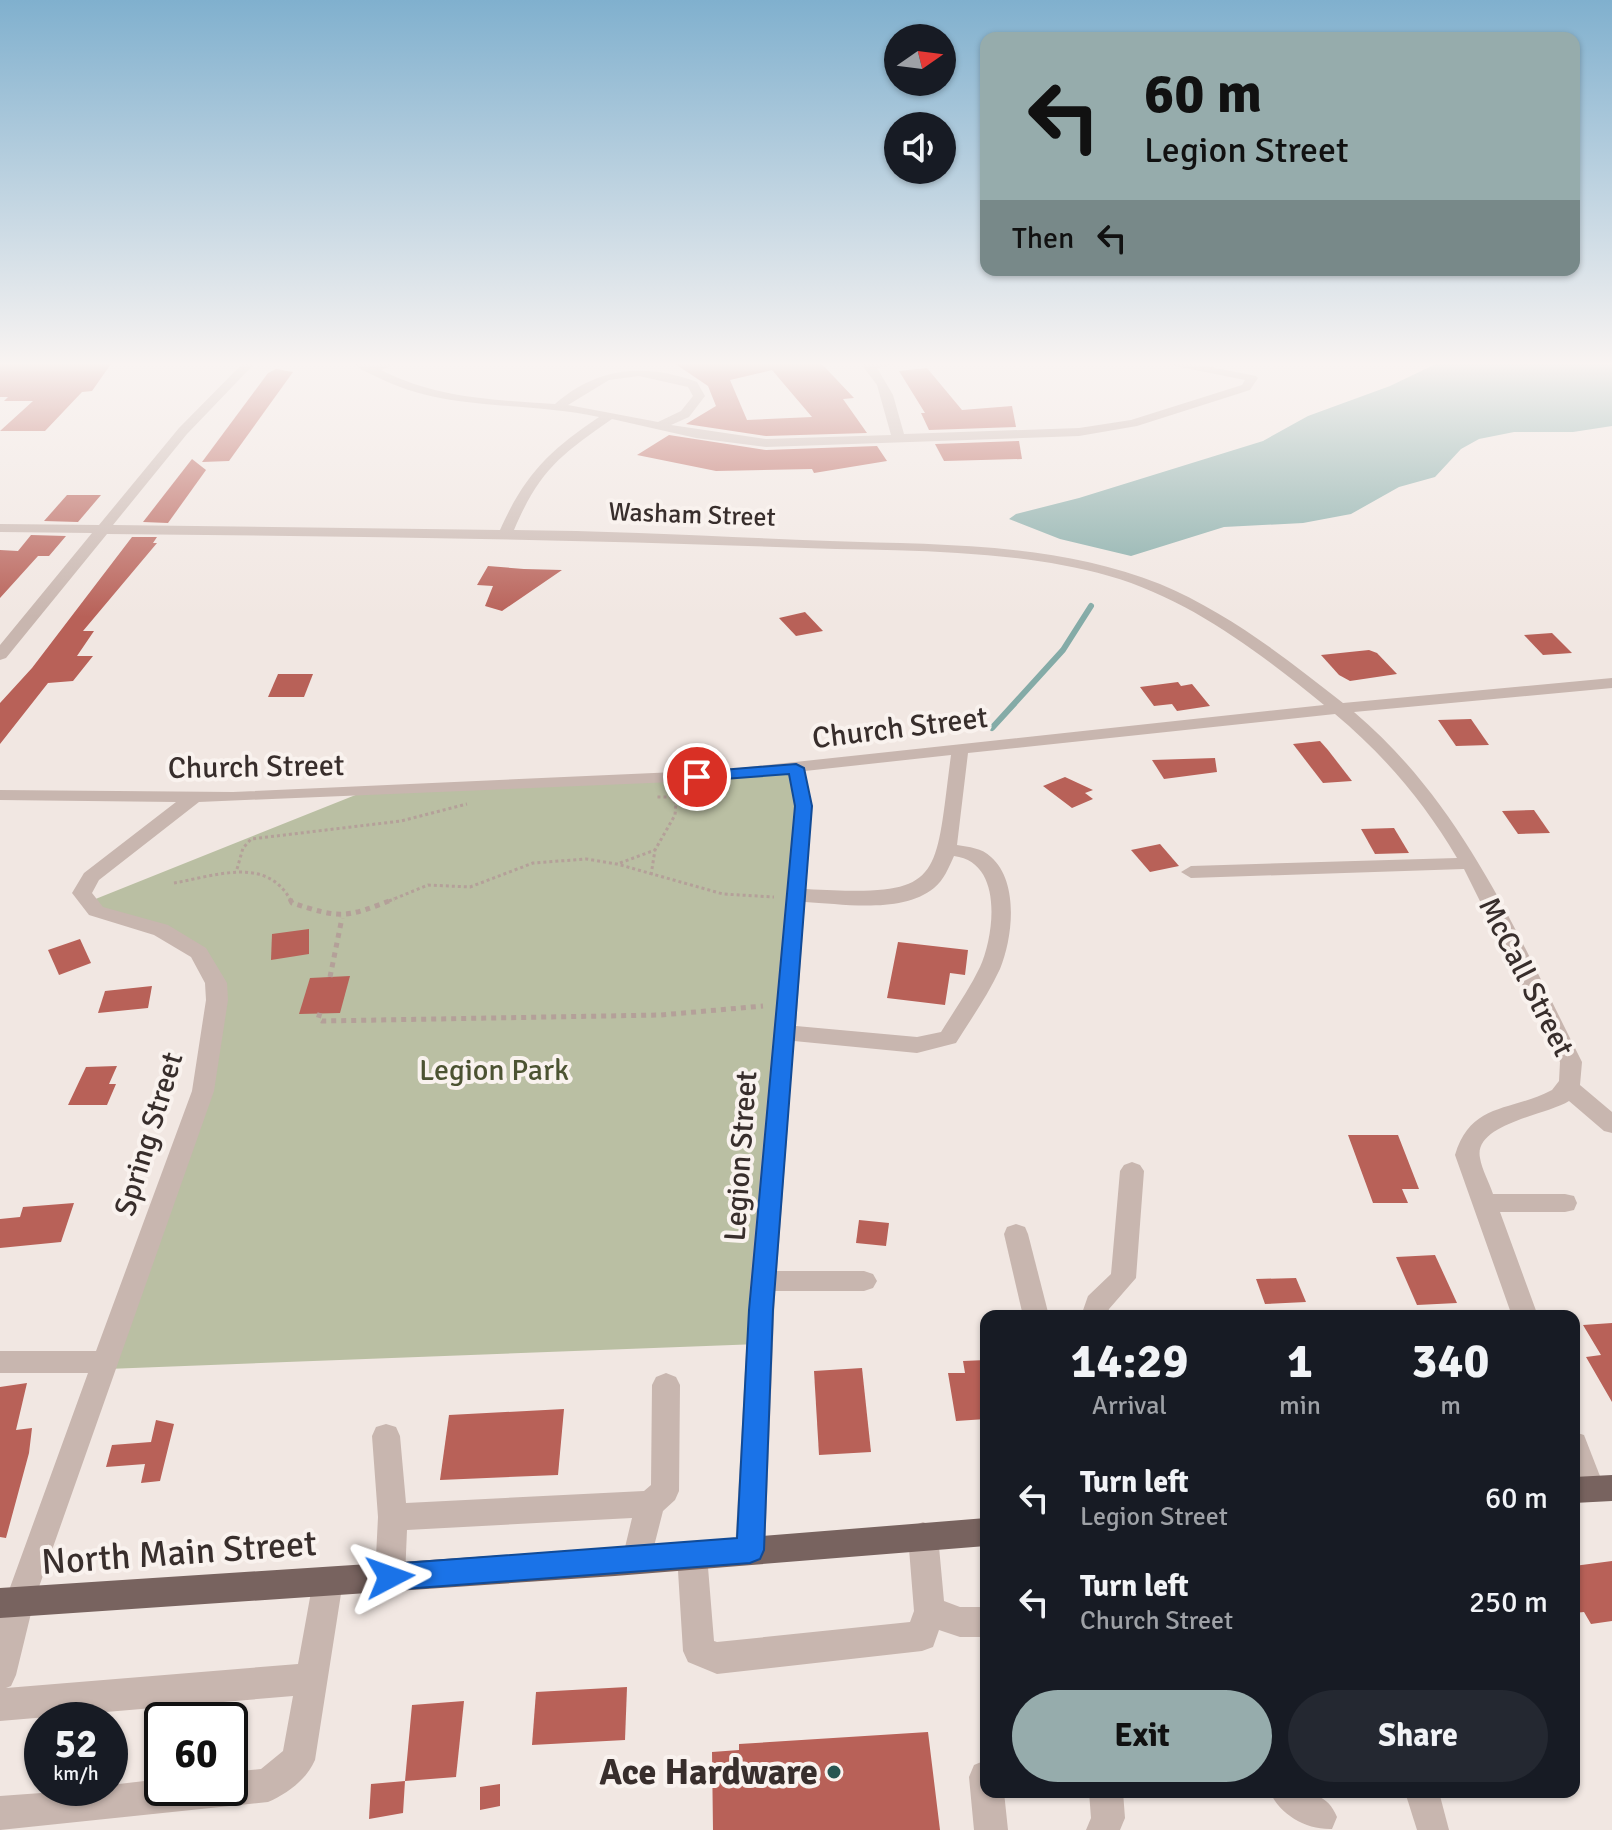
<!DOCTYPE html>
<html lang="en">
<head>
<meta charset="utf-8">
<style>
	:root { --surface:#171b24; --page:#242831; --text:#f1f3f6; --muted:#9ea1a6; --accent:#96acac }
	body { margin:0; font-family:Signika,sans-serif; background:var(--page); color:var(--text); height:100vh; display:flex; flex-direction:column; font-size:30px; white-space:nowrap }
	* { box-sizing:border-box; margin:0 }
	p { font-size:26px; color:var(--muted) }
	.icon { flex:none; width:44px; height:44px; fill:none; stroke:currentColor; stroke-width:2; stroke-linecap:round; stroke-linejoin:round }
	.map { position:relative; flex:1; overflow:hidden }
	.side { position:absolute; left:980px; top:1310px; width:600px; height:488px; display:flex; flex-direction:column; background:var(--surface); border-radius:16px; box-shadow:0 2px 6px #0004 }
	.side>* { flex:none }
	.banner { position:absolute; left:980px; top:32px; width:600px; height:244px; border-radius:16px; box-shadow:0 2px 6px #0004; background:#96acac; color:#111; overflow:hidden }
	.needle { width:52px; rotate:76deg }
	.tools { position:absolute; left:884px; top:24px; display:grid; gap:16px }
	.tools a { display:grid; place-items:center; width:72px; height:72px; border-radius:50%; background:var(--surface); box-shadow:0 2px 6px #0004; font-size:40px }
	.speed { position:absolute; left:24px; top:1702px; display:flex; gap:16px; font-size:40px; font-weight:700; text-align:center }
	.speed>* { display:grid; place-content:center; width:104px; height:104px; border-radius:50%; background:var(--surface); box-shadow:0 2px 6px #0004; line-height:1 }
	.speed small { font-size:20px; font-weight:400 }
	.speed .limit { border:4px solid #111; border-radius:12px; background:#fff; color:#111 }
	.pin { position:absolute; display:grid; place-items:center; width:68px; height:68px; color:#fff; margin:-34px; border:4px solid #fff; border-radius:50%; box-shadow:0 2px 8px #0007 }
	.me { position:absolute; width:88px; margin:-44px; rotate:86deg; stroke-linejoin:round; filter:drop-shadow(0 0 6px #0008) }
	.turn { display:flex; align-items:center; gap:28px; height:168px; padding:0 32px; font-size:36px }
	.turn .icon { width:104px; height:104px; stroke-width:2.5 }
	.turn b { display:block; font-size:56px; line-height:68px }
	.then { display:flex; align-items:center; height:76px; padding:0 32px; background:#0003; gap:16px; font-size:30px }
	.eta { display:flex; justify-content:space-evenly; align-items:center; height:136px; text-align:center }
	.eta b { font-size:48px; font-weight:700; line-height:56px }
	.cta { display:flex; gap:16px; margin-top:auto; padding:16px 32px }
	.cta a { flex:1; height:92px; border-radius:48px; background:var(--accent); color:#111; font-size:32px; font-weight:700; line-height:92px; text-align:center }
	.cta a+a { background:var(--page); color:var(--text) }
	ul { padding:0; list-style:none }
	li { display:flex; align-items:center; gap:24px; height:104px; padding:0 32px }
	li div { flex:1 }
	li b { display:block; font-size:30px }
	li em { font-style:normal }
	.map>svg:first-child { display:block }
</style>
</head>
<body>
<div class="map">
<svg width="1612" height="1830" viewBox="0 0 1612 1830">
	<rect width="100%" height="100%" fill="#f1e7e2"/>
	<path fill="#babfa3" d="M 796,769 L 799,780 L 759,1344 L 107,1369 L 185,1152 L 220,999 L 200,952 L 88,902 L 358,794 Z"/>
	<path fill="#84aba7" d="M 1442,361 L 1612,361 L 1612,426 L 1573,432 L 1514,432 L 1479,439 L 1461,449 L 1435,477 L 1399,487 L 1351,514 L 1303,523 L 1224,527 L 1131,556 L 1060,539 L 1009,519 L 1016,514 L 1079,498 L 1263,441 L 1308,416 L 1390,386 Z"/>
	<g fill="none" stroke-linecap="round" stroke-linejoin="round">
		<path stroke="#84aba7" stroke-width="6" d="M 992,728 L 1063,650 L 1091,606"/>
	</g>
	<g fill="#b86158" fill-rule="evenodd">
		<path d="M 0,361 L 113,361 L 92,391 L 82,392 L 45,431 L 0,431 L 33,401 L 4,401 L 8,397 L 0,397 Z"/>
		<path d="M 671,361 L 819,361 L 854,398 L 843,399 L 867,433 L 766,436 L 686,424 L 716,406 L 708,386 ZM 772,370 L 812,417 L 747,420 L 730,380 Z"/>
		<path d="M 927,368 L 962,410 L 1012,406 L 1016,427 L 929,430 L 921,413 L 925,413 L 899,371 Z"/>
		<path d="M 276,369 L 293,372 L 229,461 L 202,462 L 268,373 Z"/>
		<path d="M 669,435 L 766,450 L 877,446 L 887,461 L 814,473 L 812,469 L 716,471 L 637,455 Z"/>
		<path d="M 1019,441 L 1022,459 L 944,461 L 935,444 Z"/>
		<path d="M 192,459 L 206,470 L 168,523 L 143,522 Z"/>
		<path d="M 67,495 L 101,495 L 78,522 L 44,521 Z"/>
		<path d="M 31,535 L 66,536 L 49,556 L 38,556 L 0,598 L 0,550 L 18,551 Z"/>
		<path d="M 132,537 L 157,537 L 153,543 L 157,543 L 83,631 L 94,631 L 77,656 L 93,656 L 73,681 L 48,683 L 0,744 L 0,703 L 32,668 Z"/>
		<path d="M 488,566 L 524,569 L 562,570 L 502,611 L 485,606 L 493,586 L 477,585 Z"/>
		<path d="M 805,612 L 823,631 L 796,636 L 779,618 Z"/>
		<path d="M 1552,633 L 1572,653 L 1543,655 L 1524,635 Z"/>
		<path d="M 1369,650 L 1377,653 L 1397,674 L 1350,681 L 1339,675 L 1321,655 Z"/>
		<path d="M 278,674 L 313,674 L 304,697 L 268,697 Z"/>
		<path d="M 1178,682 L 1181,686 L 1192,684 L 1210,706 L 1177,711 L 1172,704 L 1154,706 L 1140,687 Z"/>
		<path d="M 1471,719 L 1489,745 L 1456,746 L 1438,720 Z"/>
		<path d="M 1320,741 L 1328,750 L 1352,781 L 1323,783 L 1293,744 Z"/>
		<path d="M 1215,758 L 1217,772 L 1164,779 L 1152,760 Z"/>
		<path d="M 1065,777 L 1093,790 L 1085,793 L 1093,799 L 1072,808 L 1043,786 Z"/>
		<path d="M 1534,810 L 1550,833 L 1518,834 L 1502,811 Z"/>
		<path d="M 1394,828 L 1409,853 L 1375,854 L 1361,829 Z"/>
		<path d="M 1160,844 L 1179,866 L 1150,872 L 1131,850 Z"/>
		<path d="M 309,929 L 309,954 L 271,960 L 272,934 Z"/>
		<path d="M 80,939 L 91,963 L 59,975 L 48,950 Z"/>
		<path d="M 898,942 L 968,950 L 965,975 L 950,973 L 945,1005 L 887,998 Z"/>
		<path d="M 350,976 L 340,1013 L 299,1014 L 310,978 Z"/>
		<path d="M 152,986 L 148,1008 L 98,1013 L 105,991 Z"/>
		<path d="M 117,1066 L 109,1084 L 116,1084 L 107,1105 L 68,1105 L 86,1067 Z"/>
		<path d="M 1348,1135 L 1398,1135 L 1419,1189 L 1402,1189 L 1408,1203 L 1373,1203 Z"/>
		<path d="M 74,1203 L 61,1242 L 0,1248 L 0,1219 L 20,1217 L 23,1207 Z"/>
		<path d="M 859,1220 L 889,1223 L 886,1246 L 856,1243 Z"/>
		<path d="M 1435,1255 L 1457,1303 L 1417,1305 L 1396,1257 Z"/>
		<path d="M 1296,1278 L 1306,1302 L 1265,1304 L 1256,1279 Z"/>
		<path d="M 1612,1323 L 1612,1402 L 1586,1357 L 1601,1355 L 1583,1325 Z"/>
		<path d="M 986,1360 L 986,1419 L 956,1421 L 948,1373 L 965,1373 L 963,1361 Z"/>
		<path d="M 862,1368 L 871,1452 L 819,1455 L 814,1371 Z"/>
		<path d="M 27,1383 L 16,1430 L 32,1428 L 29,1453 L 6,1538 L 0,1537 L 0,1387 Z"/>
		<path d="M 564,1409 L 558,1475 L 440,1480 L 449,1415 Z"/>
		<path d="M 156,1420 L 174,1424 L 160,1481 L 141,1483 L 145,1464 L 106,1467 L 112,1445 L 151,1442 Z"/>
		<path d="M 1612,1561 L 1612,1621 L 1591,1624 L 1584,1612 L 1574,1613 L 1574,1566 Z"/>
		<path d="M 627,1687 L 625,1740 L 532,1745 L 536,1692 Z"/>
		<path d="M 464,1701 L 456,1777 L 405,1781 L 412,1705 Z"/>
		<path d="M 928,1732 L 940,1830 L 713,1830 L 712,1752 L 739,1750 L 739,1744 Z"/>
		<path d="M 405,1781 L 403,1813 L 369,1819 L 371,1784 Z"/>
		<path d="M 500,1784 L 500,1806 L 480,1810 L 480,1787 Z"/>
	</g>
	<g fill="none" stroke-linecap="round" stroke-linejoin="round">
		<g stroke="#b4a099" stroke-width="3" stroke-dasharray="3 3" stroke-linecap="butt">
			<path d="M 620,863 L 655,850"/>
			<path d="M 237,869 L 243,848 L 251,839 L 401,821 L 467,804"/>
			<path d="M 651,875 L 655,850 L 675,815 L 676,803 L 671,797 L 655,797"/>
			<path d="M 174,883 C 215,876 267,855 291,901"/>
			<path d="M 389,901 L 428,885 L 470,887 L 533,863 L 586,859 L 617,864 L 723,894 L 774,897"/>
		</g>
		<g stroke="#b4a099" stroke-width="5" stroke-dasharray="5 5" stroke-linecap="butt">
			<path d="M 290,899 L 292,903 C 342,919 345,918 394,899"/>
			<path d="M 330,977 L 342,918"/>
			<path d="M 320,1013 L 318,1019 L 322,1021 L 661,1015 L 763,1006"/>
		</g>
		<g fill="#c8b6af" fill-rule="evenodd">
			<path d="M 245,361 L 257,361 L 187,434 L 113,525 L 500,530 C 525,474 549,451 599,417 C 523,400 446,413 375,376 C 366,372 356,367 350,361 L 363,361 L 372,365 L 402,361 L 381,370 C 435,398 494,400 555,404 C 598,367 644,363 697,382 L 705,396 L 689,417 L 671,425 L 766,439 L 891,435 L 877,385 L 859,361 L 912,361 L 877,368 L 893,395 L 904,434 L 1079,428 L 1131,420 L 1242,385 L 1245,380 L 1165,364 L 1160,361 L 1180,361 L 1256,376 L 1258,378 L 1250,390 L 1137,426 L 1079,436 L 766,447 L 696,438 L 612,419 C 560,455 539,471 514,530 C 619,531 725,537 830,541 C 940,545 1055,542 1160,584 C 1227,612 1286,658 1343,703 L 1612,678 L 1612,688 L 1354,712 C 1464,805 1518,936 1582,1062 L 1580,1085 L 1612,1112 L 1612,1133 L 1604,1131 L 1569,1101 C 1547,1115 1473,1124 1480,1158 C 1482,1170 1489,1182 1493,1194 L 1565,1194 L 1574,1196 L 1577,1203 L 1574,1210 L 1565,1212 L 1500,1212 L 1538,1316 L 1512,1316 L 1455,1155 C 1471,1102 1510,1112 1552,1090 L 1559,1081 L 1560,1062 L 1464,869 L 1191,878 L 1181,872 L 1191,866 L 1457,858 C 1424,802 1385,756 1335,714 L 968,753 L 957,845 C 969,847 982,848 991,857 C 1019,882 1013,937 1000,969 C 988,995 971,1019 956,1043 L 917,1053 L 794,1041 L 777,1271 L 864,1271 L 873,1274 L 877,1281 L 873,1288 L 864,1291 L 775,1291 L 765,1550 L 761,1560 L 750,1564 L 739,1560 L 735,1550 L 750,1281 L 794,806 L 788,773 L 721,780 L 199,802 L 99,880 L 92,893 L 103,907 L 168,925 L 206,948 L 227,983 L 228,1000 L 214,1091 L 34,1601 L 16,1675 L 11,1686 L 6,1688 L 298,1664 L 313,1581 L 317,1571 L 328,1567 L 339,1571 L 343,1581 L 315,1760 C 307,1779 287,1794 268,1802 L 0,1830 L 0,1796 L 110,1788 L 110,1785 L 162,1779 L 162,1788 L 230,1788 L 230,1772 L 261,1769 L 283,1751 L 293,1696 L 0,1721 L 0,1615 L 88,1373 L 0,1373 L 0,1351 L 96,1351 L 192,1091 L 206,1000 L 205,983 L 191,957 L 154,935 L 89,915 L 72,893 L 84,873 L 176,802 L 0,800 L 0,790 L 233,792 L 721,770 L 1324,705 C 1260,653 1190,599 1109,576 C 1002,546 886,552 776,547 C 553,539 330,536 107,534 L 6,658 L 0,660 L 0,645 L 92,533 L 0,532 L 0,524 L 99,525 L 179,428 ZM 639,376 L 688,387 L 693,396 L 681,411 L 658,422 L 568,405 L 609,380 ZM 951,755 C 934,883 945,897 806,889 L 812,806 L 805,771 ZM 954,856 C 1003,862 995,933 980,967 C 969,990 954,1011 941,1032 L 917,1037 L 796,1026 L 805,902 C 843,904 902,914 934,888 C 944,880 949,867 954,856 Z"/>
			<path d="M 1132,1162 L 1140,1165 L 1144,1171 L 1136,1278 L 1109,1309 L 1107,1316 L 1081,1316 L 1088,1296 L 1111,1274 L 1120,1171 L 1124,1165 Z"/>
			<path d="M 1016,1224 L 1025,1227 L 1028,1234 L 1049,1316 L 1023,1316 L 1004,1234 L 1007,1227 Z"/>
			<path d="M 666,1373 L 676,1377 L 680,1385 L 679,1491 L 675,1500 L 663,1511 L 648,1570 L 637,1574 L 626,1570 L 622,1560 L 632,1518 L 407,1530 L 405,1577 L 401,1587 L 390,1591 L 379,1587 L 375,1577 L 378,1517 L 372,1436 L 376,1427 L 386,1424 L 396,1427 L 400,1436 L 406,1503 L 644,1491 L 651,1485 L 652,1385 L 656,1377 Z"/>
			<path d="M 1574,1432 L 1584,1435 L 1605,1489 L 1601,1498 L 1591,1502 L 1581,1498 L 1574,1482 Z"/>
			<path d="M 923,1522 L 933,1526 L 938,1536 L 944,1601 L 960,1607 L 986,1607 L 986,1637 L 960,1637 L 939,1630 L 933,1647 L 922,1651 L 717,1674 L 688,1662 L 683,1651 L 677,1555 L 681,1545 L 692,1541 L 703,1545 L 707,1555 L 714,1641 L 717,1642 L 910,1622 L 914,1611 L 908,1536 L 913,1526 Z"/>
			<path d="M 986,1760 L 986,1792 L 1004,1792 L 1008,1830 L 974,1830 L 969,1777 L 974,1765 Z"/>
			<path d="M 1089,1792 L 1123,1792 L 1125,1818 L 1120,1830 L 1086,1830 L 1091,1818 Z"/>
			<path d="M 1270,1792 C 1298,1792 1325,1787 1337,1817 L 1332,1829 C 1307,1830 1280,1815 1270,1792 Z"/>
			<path d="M 1405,1792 L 1439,1792 L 1449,1830 L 1417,1830 Z"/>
		</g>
		<g fill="#78635f" fill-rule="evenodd">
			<path d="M 1612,1475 L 1612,1501 L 1574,1503 L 1574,1477 Z"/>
			<path d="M 986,1518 L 986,1546 L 615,1576 L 0,1618 L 0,1588 L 615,1548 Z"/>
		</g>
	</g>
	<linearGradient id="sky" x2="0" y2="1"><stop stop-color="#80b0ce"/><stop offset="0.59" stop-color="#f9f4f2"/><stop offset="1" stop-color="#f9f4f2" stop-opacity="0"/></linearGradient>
	<rect width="1612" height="617" fill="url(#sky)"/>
	<path fill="#1a73e8" stroke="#114b97" stroke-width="2" d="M 796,764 L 804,768 L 812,806 L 773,1310 L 764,1550 L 760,1559 L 750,1563 L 390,1590 L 380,1586 L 376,1577 L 380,1568 L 390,1564 L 737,1538 L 749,1310 L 795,806 L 789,774 L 697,781 L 689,777 L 697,772 Z"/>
	<circle fill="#265551" stroke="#f9f2ee" stroke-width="3" cx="834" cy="1772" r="8"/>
	<g text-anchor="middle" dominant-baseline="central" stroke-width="8" stroke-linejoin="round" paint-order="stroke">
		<g font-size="26" fill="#382e2c" stroke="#f9f2ee">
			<text transform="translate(692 515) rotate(2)">Washam Street</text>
		</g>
		<g font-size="30" fill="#382e2c" stroke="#f9f2ee">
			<text transform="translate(900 728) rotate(-7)">Church Street</text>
			<text transform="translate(256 767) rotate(-1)">Church Street</text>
			<text transform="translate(1526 977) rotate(63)">McCall Street</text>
			<text transform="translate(149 1134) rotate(-73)">Spring Street</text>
			<text transform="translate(741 1156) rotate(-86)">Legion Street</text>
		</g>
		<g font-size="30" fill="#4c5332" stroke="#f9f2ee">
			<text x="494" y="1070">Legion Park</text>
		</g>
		<g font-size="36" fill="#382e2c" stroke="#f9f2ee">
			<text transform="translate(179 1553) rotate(-4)">North Main Street</text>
		</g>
		<g font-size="36" font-weight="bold" fill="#382e2c" stroke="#f9f2ee" text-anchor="end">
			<text x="818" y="1772">Ace Hardware</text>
		</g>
	</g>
</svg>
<div class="tools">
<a><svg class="needle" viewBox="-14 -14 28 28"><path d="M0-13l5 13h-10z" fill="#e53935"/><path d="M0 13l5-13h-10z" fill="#9ea1a6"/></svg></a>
<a><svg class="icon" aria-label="sound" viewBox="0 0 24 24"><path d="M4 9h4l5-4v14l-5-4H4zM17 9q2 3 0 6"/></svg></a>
</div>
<div class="speed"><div>52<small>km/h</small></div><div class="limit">60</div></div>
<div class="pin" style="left:697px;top:777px;background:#d93025"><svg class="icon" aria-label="arrive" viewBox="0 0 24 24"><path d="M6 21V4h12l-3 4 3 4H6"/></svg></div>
<svg class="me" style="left:390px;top:1577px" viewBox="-20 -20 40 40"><path d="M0-17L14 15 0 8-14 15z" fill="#1a73e8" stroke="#fff" stroke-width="4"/></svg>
<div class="banner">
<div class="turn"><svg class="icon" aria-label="left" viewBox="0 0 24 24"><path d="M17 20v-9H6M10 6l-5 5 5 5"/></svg><div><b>60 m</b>Legion Street</div></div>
<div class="then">Then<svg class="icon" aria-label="left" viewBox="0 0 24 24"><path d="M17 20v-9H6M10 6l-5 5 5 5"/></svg></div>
</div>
<section class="side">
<div class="eta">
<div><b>14:29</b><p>Arrival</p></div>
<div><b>1</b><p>min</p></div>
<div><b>340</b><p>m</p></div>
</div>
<ul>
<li><svg class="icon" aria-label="left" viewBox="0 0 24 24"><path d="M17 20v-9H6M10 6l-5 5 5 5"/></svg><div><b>Turn left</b><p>Legion Street</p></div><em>60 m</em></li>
<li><svg class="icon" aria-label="left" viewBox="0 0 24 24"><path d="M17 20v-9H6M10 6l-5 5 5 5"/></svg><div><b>Turn left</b><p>Church Street</p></div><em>250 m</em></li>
</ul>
<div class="cta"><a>Exit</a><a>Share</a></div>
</section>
</div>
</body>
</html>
